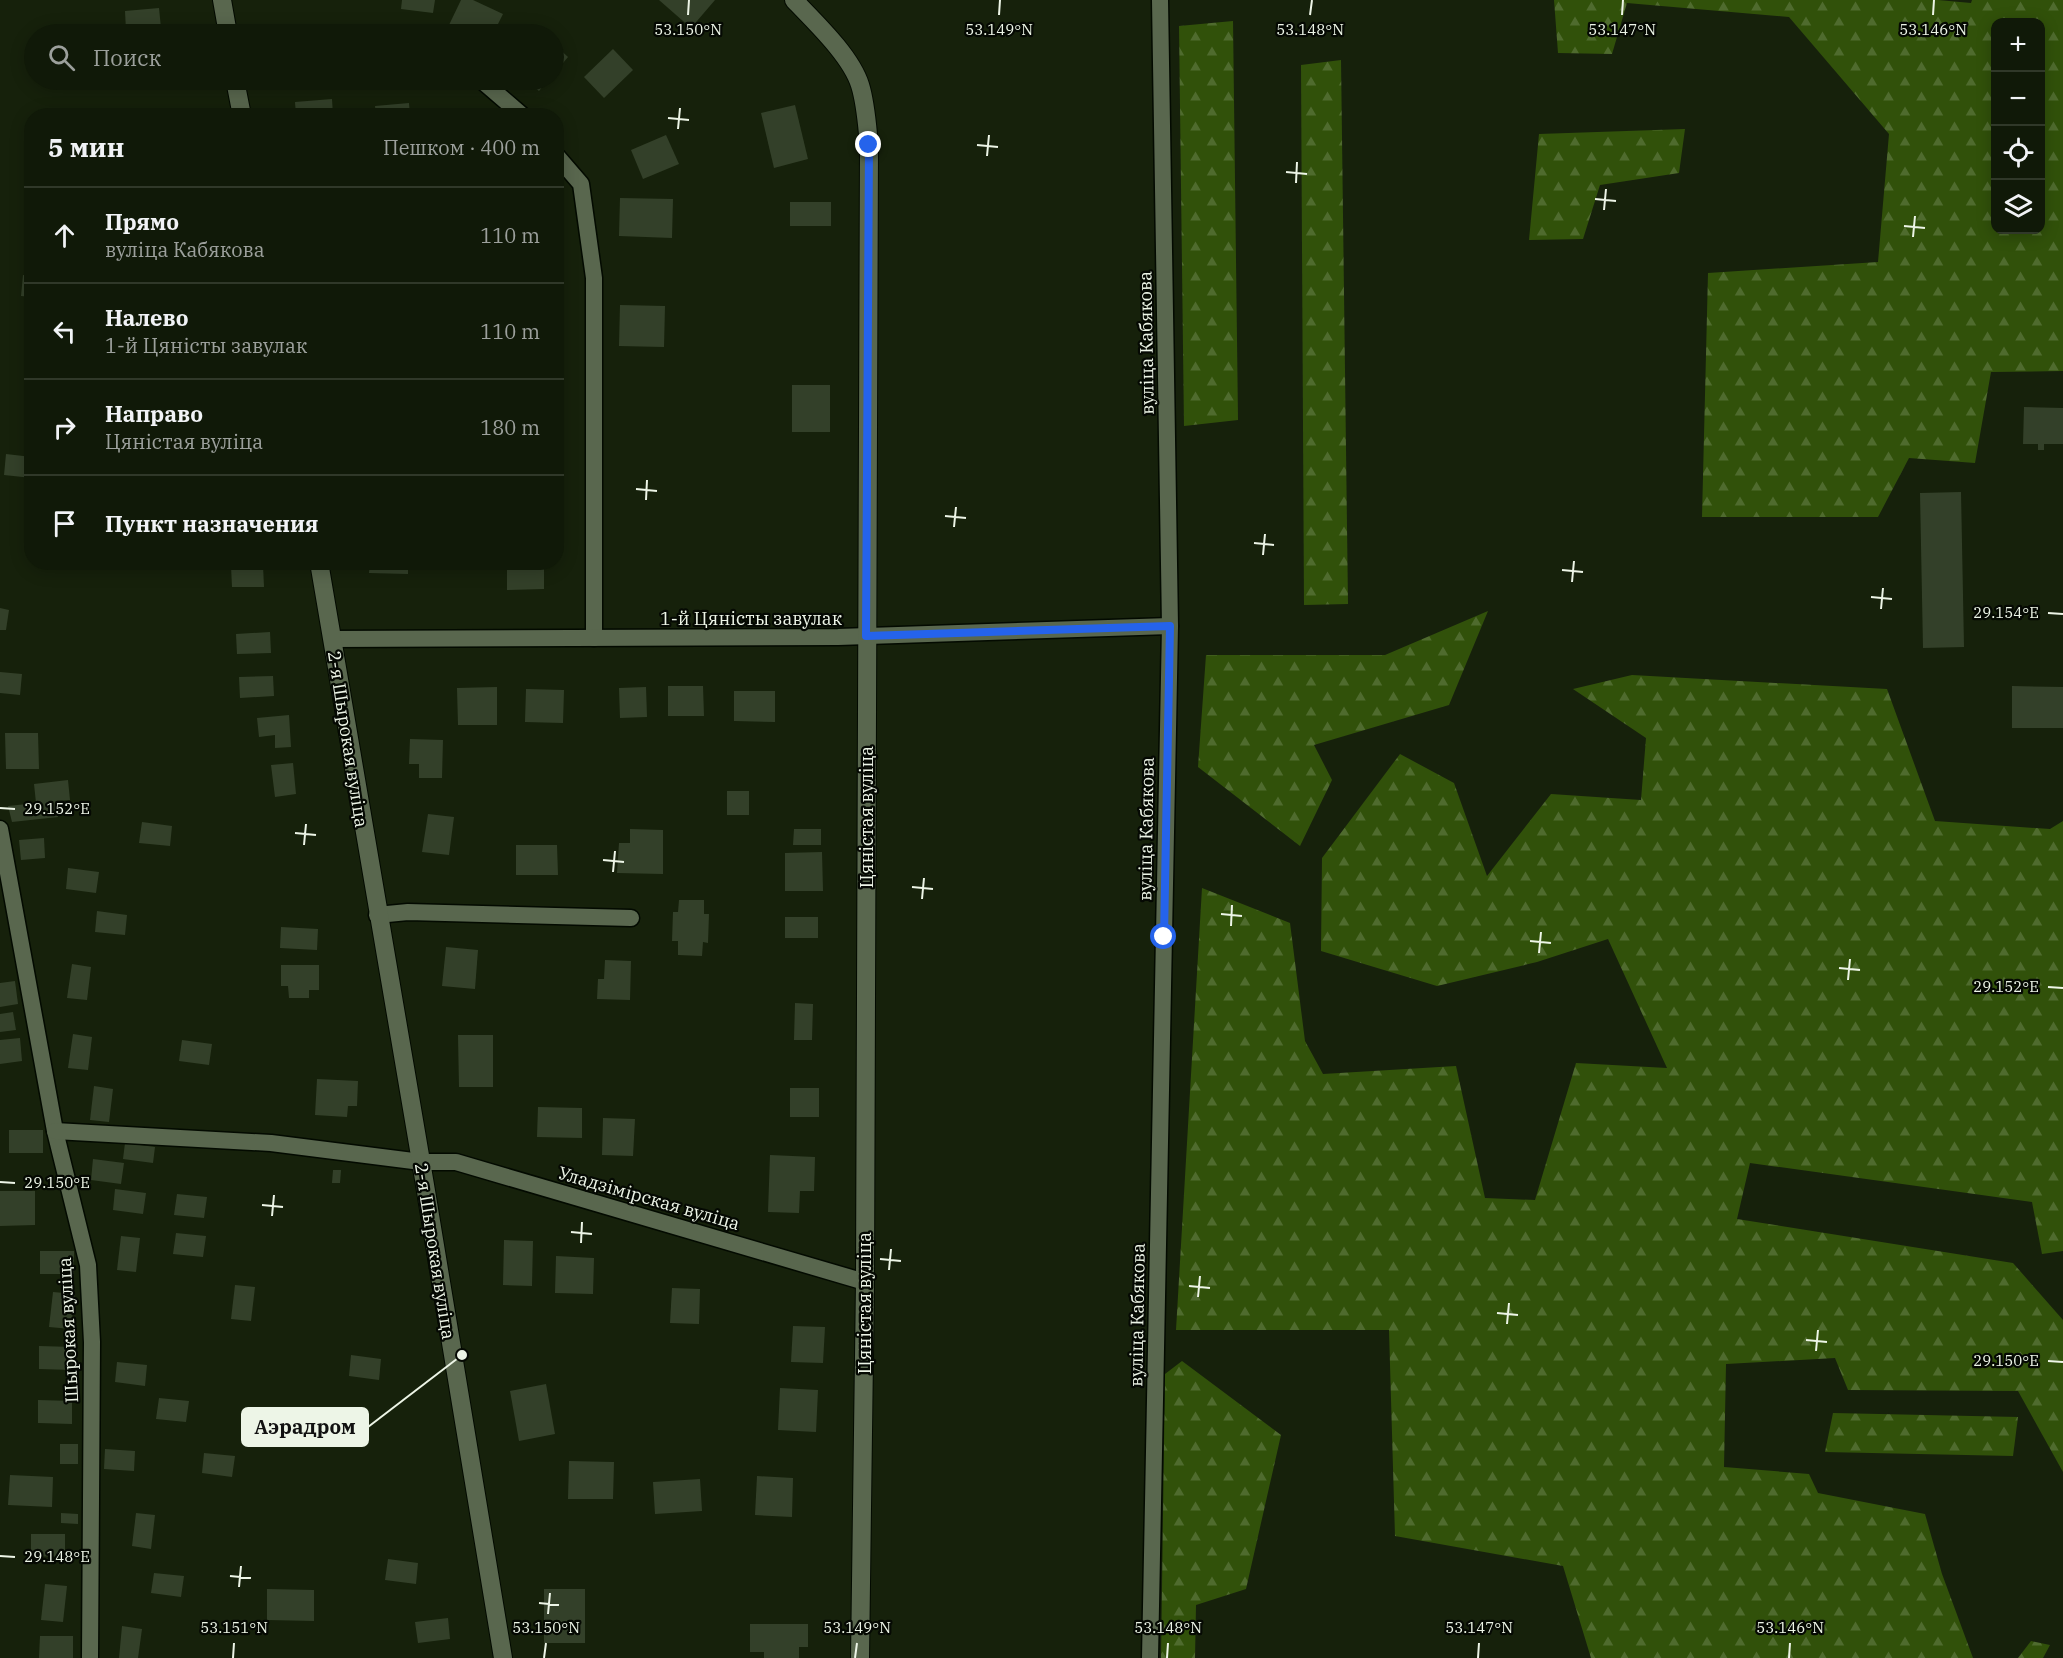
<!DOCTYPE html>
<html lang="ru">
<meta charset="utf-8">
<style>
body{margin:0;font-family:"IBM Plex Serif",serif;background:#192212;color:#f1f3f6}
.controls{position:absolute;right:18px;top:18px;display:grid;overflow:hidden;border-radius:12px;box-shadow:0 3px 15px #0003}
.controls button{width:54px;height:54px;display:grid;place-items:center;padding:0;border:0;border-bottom:2px solid #303829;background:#101908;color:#f1f3f6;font:30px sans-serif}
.stop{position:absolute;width:18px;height:18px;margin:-14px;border:4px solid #2563eb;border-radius:50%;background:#fff}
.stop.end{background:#2563eb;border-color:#fff;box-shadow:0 2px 6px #0008}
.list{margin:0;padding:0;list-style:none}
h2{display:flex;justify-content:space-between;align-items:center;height:78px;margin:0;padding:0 24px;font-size:26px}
h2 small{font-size:20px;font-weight:400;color:#9ca09c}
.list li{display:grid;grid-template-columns:39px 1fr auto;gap:18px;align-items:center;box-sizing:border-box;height:96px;padding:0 24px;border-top:2px solid #303829}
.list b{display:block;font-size:22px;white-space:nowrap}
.list p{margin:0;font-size:20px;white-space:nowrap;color:#9ca09c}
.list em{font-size:20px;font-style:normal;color:#9ca09c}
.icon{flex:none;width:33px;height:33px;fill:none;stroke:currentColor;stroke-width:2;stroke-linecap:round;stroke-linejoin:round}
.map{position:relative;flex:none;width:2063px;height:1658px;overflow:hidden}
.search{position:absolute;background:#101908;box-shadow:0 3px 15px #0003;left:24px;top:24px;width:540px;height:66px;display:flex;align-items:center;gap:15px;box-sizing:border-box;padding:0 21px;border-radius:33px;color:#9ca09c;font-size:22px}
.panel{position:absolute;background:#101908;box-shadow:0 3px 15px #0003;left:24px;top:108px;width:540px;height:462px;border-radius:24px}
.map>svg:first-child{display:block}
.forest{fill:url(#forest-firs);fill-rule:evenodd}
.building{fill:#334029}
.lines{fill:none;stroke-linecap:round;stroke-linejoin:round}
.minor-casing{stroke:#030a00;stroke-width:19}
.tertiary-casing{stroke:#030a00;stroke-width:20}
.minor{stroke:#59674e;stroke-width:16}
.tertiary{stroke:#59674e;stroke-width:18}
.route{stroke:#2563eb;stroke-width:8}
.ticks{fill:none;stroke:#edf5e7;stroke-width:2}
.labels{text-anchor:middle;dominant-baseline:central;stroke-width:4.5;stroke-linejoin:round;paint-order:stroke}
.street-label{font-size:18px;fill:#edf5e7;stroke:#050903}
.ticks-label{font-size:15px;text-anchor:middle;fill:#edf5e7;stroke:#050903;stroke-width:4.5;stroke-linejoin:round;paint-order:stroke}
.leader{fill:none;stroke:#edf5e7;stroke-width:2}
.callout-dot{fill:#edf5e7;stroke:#050903;stroke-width:2}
.callout{fill:#edf5e7;stroke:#edf5e7;stroke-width:2}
.callout-label{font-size:20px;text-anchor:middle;font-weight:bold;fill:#111}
</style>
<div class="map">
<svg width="2063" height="1658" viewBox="0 0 2063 1658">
<defs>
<pattern id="forest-firs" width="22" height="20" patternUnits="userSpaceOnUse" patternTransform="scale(1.5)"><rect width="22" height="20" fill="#31510a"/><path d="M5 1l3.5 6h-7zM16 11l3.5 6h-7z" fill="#4f6b2e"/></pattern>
</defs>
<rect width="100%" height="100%" fill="#16210b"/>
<g class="forest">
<path d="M 1554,0 L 1938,0 L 1971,3 L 1972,0 L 2063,0 L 2063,371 L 1991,372 L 1975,463 L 1909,458 L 1878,517 L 1702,517 L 1708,273 L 1878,262 L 1889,134 L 1789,17 L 1627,3 L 1612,54 L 1558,53 ZM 1996,22 L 2040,22 L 2040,230 L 1996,230 Z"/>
<polygon points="1233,21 1238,420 1184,426 1179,26"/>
<polygon points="1341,60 1348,604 1304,605 1301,65"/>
<polygon points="1685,129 1679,173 1600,185 1583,239 1529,240 1539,134"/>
<polygon points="1488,611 1449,705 1314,745 1332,780 1300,846 1198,767 1206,655 1385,655"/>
<polygon points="1632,675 1887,689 1935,821 2050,829 2063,821 2063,1251 2042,1254 2032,1202 1750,1163 1737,1219 2013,1263 2063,1320 2063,1472 2018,1391 1848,1390 1835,1358 1726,1364 1724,1467 1809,1474 1818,1493 1925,1514 1942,1574 1973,1658 1591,1658 1563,1566 1395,1536 1389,1330 1176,1330 1202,888 1290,923 1305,1041 1323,1074 1456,1066 1485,1198 1535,1200 1576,1063 1667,1068 1608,939 1537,962 1437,986 1321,951 1322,858 1400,754 1454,783 1487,876 1551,794 1641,800 1646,738 1573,689"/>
<polygon points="1182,1361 1281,1435 1246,1589 1196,1605 1195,1658 1161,1658 1165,1374"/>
<polygon points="1833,1413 2018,1417 2013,1456 1825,1452"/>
<polygon points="2031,1641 2050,1645 2043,1658 2018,1658"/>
</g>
<g class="building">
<polygon points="402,0 435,0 433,13 401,9"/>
<polygon points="461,0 473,0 503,14 493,34 469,34 449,25"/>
<polygon points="659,0 715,0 691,28"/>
<polygon points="159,8 161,28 126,31 125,11"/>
<polygon points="554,44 568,57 554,74"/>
<polygon points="613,49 633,70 604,98 584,77"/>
<polygon points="525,80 548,80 539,91"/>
<polygon points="332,99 333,116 296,116 295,102"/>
<polygon points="409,103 410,116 376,116 375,106"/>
<polygon points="795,105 808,159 774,168 761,113"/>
<polygon points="179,108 180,116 147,116 147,111"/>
<polygon points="666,135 679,164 643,179 631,150"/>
<polygon points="620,198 673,199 672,238 619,236"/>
<rect x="790" y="202" width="41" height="24"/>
<polygon points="23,275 32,276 32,297 21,296"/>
<polygon points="620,305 665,306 664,347 619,346"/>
<rect x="792" y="385" width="38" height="47"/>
<polygon points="2024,407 2063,408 2063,444 2044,444 2044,450 2038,450 2038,444 2023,444"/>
<polygon points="6,454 32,457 32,478 4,475"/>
<polygon points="1961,492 1964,647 1923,648 1920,493"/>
<polygon points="370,562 408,562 408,574 369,573"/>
<polygon points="507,562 544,562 544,589 507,590"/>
<polygon points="263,565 264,587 232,587 231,566"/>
<polygon points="0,608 9,610 6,630 0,630"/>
<polygon points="270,632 271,653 237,654 236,634"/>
<polygon points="0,672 22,674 20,695 0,693"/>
<polygon points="273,676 274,696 240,698 239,677"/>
<polygon points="668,686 703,686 704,716 668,716"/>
<polygon points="2012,686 2063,687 2063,728 2012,728"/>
<polygon points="497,687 497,725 458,725 457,688"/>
<polygon points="646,687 647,717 620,718 619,688"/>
<polygon points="526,689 564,690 563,723 525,722"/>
<polygon points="734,691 775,691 775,722 734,721"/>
<polygon points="289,715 291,747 275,748 275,735 259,737 257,718"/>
<polygon points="5,733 38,733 39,769 6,769"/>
<polygon points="410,739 443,740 442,778 419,778 419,764 409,764"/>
<polygon points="293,763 296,794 275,797 271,765"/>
<polygon points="68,780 70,800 56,801 58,817 12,822 8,806 36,803 34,784"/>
<rect x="727" y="791" width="22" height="24"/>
<polygon points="428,814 454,817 449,855 422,852"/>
<polygon points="142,822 172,826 170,846 139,843"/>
<polygon points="630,829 663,830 663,874 617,873 619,843 630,843"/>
<polygon points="794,829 821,829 821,845 793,845"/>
<polygon points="44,838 45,858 21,860 19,840"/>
<polygon points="516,845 557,845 558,875 516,875"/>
<polygon points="822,852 823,891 785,891 785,853"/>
<polygon points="68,868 99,872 96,893 66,889"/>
<polygon points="679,900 704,900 704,914 709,914 708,943 703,942 702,956 678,955 678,941 672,941 673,912 678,912"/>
<polygon points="97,911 127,915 125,935 95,932"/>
<rect x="785" y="917" width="33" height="21"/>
<polygon points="281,927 318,929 317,950 280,948"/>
<polygon points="446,947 478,950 475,989 442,986"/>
<polygon points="605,960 631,961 630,1000 597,999 598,979 604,979"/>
<polygon points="72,964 91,967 87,1000 67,998"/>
<polygon points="281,965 319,965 319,990 309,990 309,998 289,998 288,986 281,986"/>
<polygon points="15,981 18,1004 0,1007 0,983"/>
<polygon points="795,1003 813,1004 812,1040 794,1040"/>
<polygon points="13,1012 16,1030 0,1032 0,1014"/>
<polygon points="73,1034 92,1037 88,1070 68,1068"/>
<polygon points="458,1035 493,1035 493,1087 459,1087"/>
<polygon points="20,1038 22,1061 0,1064 0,1040"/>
<polygon points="182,1040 212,1044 209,1065 179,1061"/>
<polygon points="317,1079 358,1081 357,1106 348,1106 347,1117 315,1115"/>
<polygon points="94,1086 113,1089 109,1122 90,1120"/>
<rect x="790" y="1088" width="29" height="29"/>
<polygon points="538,1107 582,1108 582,1138 537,1137"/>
<polygon points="603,1118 635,1119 633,1156 602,1155"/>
<rect x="9" y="1130" width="34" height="23"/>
<polygon points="125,1143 155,1147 153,1163 123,1159"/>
<polygon points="770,1155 815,1157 814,1191 800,1191 799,1213 768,1212"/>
<polygon points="93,1159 124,1163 121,1184 91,1180"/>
<polygon points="333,1170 341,1170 340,1183 332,1183"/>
<polygon points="115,1189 146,1193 143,1214 113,1210"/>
<polygon points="0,1191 35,1191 35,1225 0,1226"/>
<polygon points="177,1194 207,1197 204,1218 174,1215"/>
<polygon points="176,1233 206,1236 203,1257 173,1254"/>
<polygon points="121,1236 140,1238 136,1272 117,1270"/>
<polygon points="504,1240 533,1241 532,1286 503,1285"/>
<rect x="40" y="1251" width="34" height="23"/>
<polygon points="556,1256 594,1258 593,1294 555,1293"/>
<polygon points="235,1285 255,1287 251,1321 231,1319"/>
<polygon points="672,1288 700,1289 699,1324 670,1323"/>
<polygon points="53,1292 75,1294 71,1329 49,1327"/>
<polygon points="793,1326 825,1327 823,1363 791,1362"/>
<polygon points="39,1346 73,1347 73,1370 39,1369"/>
<polygon points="351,1355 381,1359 379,1380 349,1376"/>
<polygon points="117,1362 147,1365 145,1386 115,1382"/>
<polygon points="546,1384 555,1434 519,1441 510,1391"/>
<polygon points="780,1388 818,1390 816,1432 778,1430"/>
<polygon points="159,1398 189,1401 186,1422 156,1419"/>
<polygon points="38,1400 72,1401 72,1424 38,1423"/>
<rect x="60" y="1444" width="18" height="20"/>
<polygon points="105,1449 135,1451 134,1471 104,1469"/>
<polygon points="204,1453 235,1456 232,1477 202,1473"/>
<polygon points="569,1461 614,1462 613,1499 568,1499"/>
<polygon points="10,1475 53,1477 52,1507 8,1505"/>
<polygon points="757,1476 793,1478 792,1517 755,1515"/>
<polygon points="700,1479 702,1511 655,1514 653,1482"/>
<polygon points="61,1513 78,1514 78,1524 61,1523"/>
<polygon points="136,1513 155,1515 151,1549 132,1546"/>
<polygon points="31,1534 65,1534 65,1557 31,1556"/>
<polygon points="388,1559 418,1563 416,1584 385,1580"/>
<polygon points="154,1573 184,1576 181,1597 151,1593"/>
<polygon points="45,1584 67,1586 63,1622 41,1620"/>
<polygon points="267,1589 314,1590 314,1621 267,1620"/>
<rect x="544" y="1589" width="41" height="54"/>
<polygon points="448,1618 450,1639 418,1643 415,1622"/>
<polygon points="750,1624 808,1624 808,1647 799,1647 799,1658 764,1658 764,1652 750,1652"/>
<polygon points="122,1626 142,1629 138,1658 119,1658"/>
<polygon points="40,1636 73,1636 73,1658 39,1658"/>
</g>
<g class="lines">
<defs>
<g id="minor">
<polyline points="481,80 523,116"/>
<polyline points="556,155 581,184 594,278 594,638"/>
<polyline points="332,639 838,637 1170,626"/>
<polyline points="0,829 55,1131 88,1265 92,1342 90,1658"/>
<polyline points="377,915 408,912 631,918"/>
<polyline points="55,1131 271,1143 421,1162 456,1162 865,1282"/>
<polyline points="1150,1658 1170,626 1160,0"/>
</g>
<g id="tertiary">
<polyline points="222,0 228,34"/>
<path d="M 794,0 C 815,22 851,56 860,85 C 866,104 867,125 869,145 L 865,1282 L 860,1658"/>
<polyline points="235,80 242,116"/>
<polyline points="319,562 425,1185 503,1658"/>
</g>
</defs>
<use href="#minor" class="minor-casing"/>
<use href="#tertiary" class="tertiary-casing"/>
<use href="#minor" class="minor"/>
<use href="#tertiary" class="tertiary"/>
</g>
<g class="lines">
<polyline class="route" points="869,145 866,636 1170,626 1164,937"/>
</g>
<path class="ticks" d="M 688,15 L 689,0M 999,15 L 1000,0M 1310,15 L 1312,0M 1622,15 L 1623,0M 1933,15 L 1934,0M 668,118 L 689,120M 678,129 L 680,108M 977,145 L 998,147M 987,156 L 989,135M 1286,172 L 1307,174M 1296,183 L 1297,162M 1595,199 L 1616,201M 1604,210 L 1606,189M 1904,226 L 1925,228M 1913,237 L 1915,216M 636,489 L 657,491M 646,500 L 647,480M 945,516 L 966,518M 954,527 L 956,507M 1254,543 L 1274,545M 1263,555 L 1265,534M 1562,570 L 1583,572M 1572,582 L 1574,561M 1871,597 L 1892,599M 1881,609 L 1883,588M 2048,613 L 2063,614M 0,808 L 15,809M 295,833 L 316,835M 304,845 L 306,824M 603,860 L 624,862M 613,872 L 615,851M 912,887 L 933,889M 922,899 L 924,878M 1221,914 L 1242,916M 1231,926 L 1232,905M 1530,941 L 1551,943M 1539,953 L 1541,932M 1839,968 L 1860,970M 1848,980 L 1850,959M 2048,987 L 2063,988M 0,1182 L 15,1183M 262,1205 L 283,1207M 272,1216 L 274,1195M 571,1232 L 592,1234M 581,1243 L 582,1222M 880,1259 L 901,1261M 889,1270 L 891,1249M 1189,1286 L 1210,1288M 1198,1297 L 1200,1276M 1497,1313 L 1518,1315M 1507,1324 L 1509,1303M 1806,1340 L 1827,1342M 1816,1351 L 1818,1330M 2048,1361 L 2063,1362M 0,1556 L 15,1557M 230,1576 L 251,1578M 239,1587 L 241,1566M 539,1603 L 559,1605M 548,1614 L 550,1593M 233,1658 L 234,1643M 544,1658 L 546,1643M 855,1658 L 857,1643M 1167,1658 L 1168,1643M 1478,1658 L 1479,1643M 1789,1658 L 1790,1643"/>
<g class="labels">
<g class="street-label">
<text transform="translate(1146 343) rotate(-91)">вуліца Кабякова</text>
<text x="751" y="618">1-й Цяністы завулак</text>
<text transform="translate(348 739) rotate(81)">2-я Шырокая вуліца</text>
<text transform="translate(866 817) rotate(-90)">Цяністая вуліца</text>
<text transform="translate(1146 829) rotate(-89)">вуліца Кабякова</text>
<text transform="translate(649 1198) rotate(16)">Уладзімірская вуліца</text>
<text transform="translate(435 1251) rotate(81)">2-я Шырокая вуліца</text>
<text transform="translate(864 1303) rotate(-90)">Цяністая вуліца</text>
<text transform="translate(1137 1315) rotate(-89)">вуліца Кабякова</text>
<text transform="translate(68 1330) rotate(-93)">Шырокая вуліца</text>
</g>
</g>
<g class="ticks-label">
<text x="688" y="35">53.150°N</text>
<text x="999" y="35">53.149°N</text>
<text x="1310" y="35">53.148°N</text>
<text x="1622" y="35">53.147°N</text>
<text x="1933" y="35">53.146°N</text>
<text x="2006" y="618">29.154°E</text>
<text x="57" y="814">29.152°E</text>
<text x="2006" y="992">29.152°E</text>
<text x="57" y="1188">29.150°E</text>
<text x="2006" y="1366">29.150°E</text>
<text x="57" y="1562">29.148°E</text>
<text x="234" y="1633">53.151°N</text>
<text x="546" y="1633">53.150°N</text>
<text x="857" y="1633">53.149°N</text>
<text x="1168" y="1633">53.148°N</text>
<text x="1479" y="1633">53.147°N</text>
<text x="1790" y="1633">53.146°N</text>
</g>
<path class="leader" d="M462 1355L368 1427"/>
<circle class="callout-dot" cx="462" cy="1355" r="6"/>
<rect class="callout" x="242" y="1408" width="126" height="38" rx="6"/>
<g class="callout-label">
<text x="305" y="1434">Аэрадром</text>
</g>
</svg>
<div class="controls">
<button>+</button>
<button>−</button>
<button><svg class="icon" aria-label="locate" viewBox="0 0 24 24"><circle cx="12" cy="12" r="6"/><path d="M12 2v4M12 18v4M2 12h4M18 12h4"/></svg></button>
<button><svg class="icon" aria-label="layers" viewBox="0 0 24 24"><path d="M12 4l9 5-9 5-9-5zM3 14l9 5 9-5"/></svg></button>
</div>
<div class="stop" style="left:1164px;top:937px"></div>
<div class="stop end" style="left:869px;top:145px"></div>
<div class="search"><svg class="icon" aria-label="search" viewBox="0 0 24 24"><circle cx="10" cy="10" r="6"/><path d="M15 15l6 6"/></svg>Поиск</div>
<section class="panel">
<h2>5 мин<small>Пешком · 400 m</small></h2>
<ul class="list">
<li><svg class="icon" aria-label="ahead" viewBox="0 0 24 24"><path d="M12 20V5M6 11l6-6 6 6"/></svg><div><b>Прямо</b><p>вуліца Кабякова</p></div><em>110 m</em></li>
<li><svg class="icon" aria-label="left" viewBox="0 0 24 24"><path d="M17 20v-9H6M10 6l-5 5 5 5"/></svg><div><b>Налево</b><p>1-й Цяністы завулак</p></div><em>110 m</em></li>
<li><svg class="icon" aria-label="right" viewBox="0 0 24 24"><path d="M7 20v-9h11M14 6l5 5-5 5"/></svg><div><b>Направо</b><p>Цяністая вуліца</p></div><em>180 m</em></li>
<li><svg class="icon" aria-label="arrive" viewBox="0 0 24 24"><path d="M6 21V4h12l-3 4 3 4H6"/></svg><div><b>Пункт назначения</b></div></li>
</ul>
</section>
</div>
